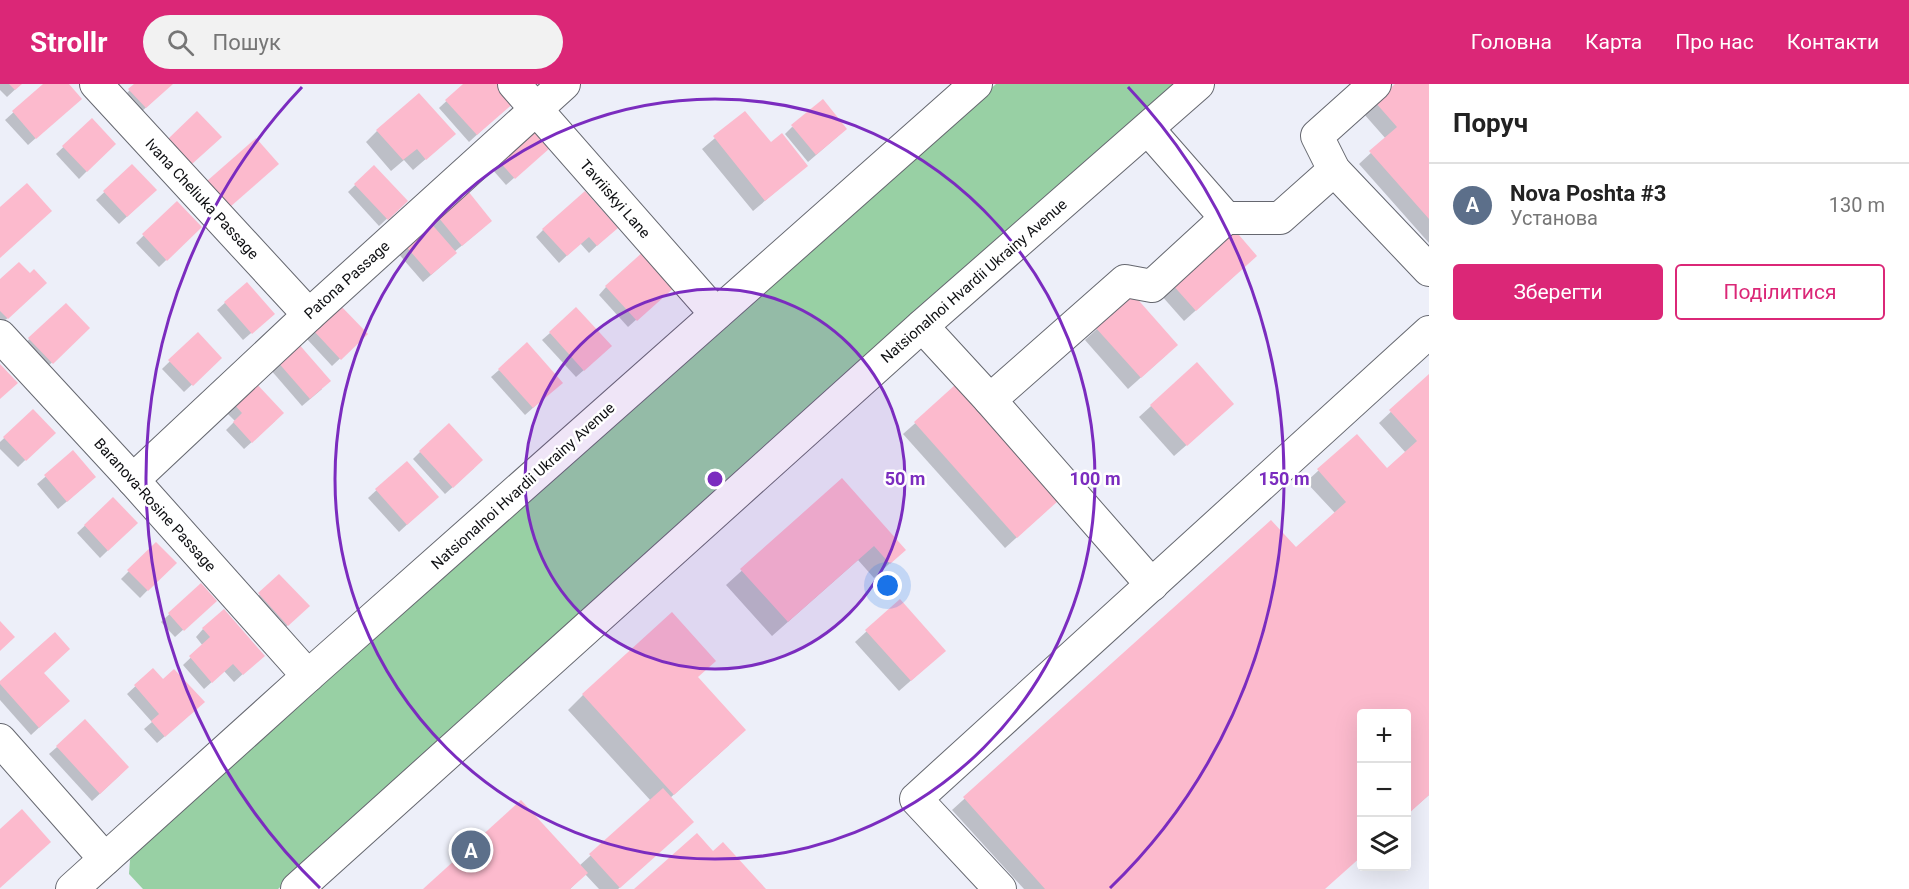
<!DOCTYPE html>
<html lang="uk">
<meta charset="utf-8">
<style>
body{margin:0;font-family:Roboto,sans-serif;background:#f2f2f2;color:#222}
.controls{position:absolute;right:18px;bottom:18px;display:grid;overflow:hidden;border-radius:6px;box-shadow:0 6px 24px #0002}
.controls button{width:54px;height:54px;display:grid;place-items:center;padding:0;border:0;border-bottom:2px solid #e0e0e0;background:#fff;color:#222;font:30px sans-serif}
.you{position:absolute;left:888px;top:502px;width:21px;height:21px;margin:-15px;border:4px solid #fff;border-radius:50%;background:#1a73e8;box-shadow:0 0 0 9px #1a73e833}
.badge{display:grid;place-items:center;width:39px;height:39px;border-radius:50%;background:#db2777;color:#fff;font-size:20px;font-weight:700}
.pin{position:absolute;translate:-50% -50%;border:3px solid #fff;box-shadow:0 2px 6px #0006}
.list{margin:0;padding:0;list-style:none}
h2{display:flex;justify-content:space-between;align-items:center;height:78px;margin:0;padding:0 24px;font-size:26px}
h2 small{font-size:20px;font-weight:400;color:#767676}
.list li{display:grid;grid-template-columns:39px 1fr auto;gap:18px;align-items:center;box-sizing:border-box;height:84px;padding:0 24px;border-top:2px solid #e0e0e0}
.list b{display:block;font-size:22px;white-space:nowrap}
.list p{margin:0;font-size:20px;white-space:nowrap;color:#767676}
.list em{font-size:20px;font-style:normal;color:#767676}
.actions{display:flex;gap:12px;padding:18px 24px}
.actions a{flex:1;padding:14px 0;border:2px solid #db2777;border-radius:6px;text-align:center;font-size:21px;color:#db2777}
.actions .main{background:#db2777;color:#fff}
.icon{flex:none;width:33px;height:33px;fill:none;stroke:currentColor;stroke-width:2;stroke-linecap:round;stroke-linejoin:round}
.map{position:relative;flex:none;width:1429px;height:805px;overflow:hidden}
header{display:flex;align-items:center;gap:36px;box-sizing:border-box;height:84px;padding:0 30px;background:#db2777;color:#fff}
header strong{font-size:28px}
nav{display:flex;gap:33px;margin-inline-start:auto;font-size:21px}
.search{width:420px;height:54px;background:#f2f2f2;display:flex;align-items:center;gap:15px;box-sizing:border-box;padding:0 21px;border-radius:33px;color:#767676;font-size:22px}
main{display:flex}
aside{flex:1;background:#fff}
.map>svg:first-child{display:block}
.green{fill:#98d0a4}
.shadow{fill:#0003}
.building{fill:#fcbacd}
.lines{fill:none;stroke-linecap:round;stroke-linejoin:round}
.minor-casing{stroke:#65676f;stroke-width:34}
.minor{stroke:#fff;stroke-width:32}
.ring{fill:none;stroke:#7b2cbf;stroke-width:3}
.labels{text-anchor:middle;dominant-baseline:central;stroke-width:5;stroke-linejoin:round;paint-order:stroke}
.street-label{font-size:15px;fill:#0f1013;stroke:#fff}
.centre{fill:#7b2cbf;stroke:#fff;stroke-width:3}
.ring-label{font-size:18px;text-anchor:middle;font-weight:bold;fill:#7b2cbf;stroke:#fff;stroke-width:5;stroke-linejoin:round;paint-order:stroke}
</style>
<header>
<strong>Strollr</strong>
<div class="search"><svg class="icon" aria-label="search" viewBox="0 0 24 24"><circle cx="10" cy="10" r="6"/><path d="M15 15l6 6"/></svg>Пошук</div>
<nav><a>Головна</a><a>Карта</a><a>Про нас</a><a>Контакти</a></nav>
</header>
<main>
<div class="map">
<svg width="1429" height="805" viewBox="0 0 1429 805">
<rect width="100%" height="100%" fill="#edeff9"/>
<polygon class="green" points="996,0 1173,0 278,805 143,805 129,790 130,776 136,765"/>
<g class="shadow">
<polygon points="0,0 21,0 7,13 0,6"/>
<polygon points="45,0 67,0 72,22 28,61 5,36"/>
<polygon points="136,0 171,0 138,31 122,14"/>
<polygon points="465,0 506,24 469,58 439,24"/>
<polygon points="1397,0 1429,0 1429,159 1359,80 1386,55 1364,30"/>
<polygon points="745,29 770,60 806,82 753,127 702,65"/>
<polygon points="92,36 114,60 79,95 56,70"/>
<polygon points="792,43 838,52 808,78 785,50"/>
<polygon points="377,47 442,61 413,86 404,76 391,87 366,58"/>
<polygon points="534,48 540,71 506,101 492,85"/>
<polygon points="132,82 155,106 119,140 96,116"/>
<polygon points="374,83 406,117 379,142 348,108"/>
<polygon points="177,119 200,143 159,183 136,159"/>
<polygon points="439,134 483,144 454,168 447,177 423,198 397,168"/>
<polygon points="543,146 608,151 589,169 580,159 559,179 536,153"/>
<polygon points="1244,183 1184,237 1161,211 1172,200"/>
<polygon points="0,197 37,207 0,241"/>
<polygon points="246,200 265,237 243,256 217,226"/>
<polygon points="606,203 666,209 628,243 599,211"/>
<polygon points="1133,212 1165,272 1128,305 1085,256"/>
<polygon points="66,221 88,244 44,286 21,263"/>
<polygon points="313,246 366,250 332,282 306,254"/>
<polygon points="550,249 602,270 576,293 542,256"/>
<polygon points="198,250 220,274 184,308 162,285"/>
<polygon points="277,278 322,305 302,322 270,285"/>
<polygon points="1197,280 1221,331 1174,372 1139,333"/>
<polygon points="499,286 553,306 525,331 491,293"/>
<polygon points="1429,292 1429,711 1406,731 1406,630 1362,630 1324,805 1024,805 952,726 1271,438 1295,465 1335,429 1306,398 1356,352 1387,386 1406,369 1379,339"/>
<polygon points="955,304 1045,428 1005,464 903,350"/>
<polygon points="233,319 275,337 244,365 226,346 235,337 225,327"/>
<polygon points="33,327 53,349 18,383 0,365 0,358"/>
<polygon points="420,368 474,384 445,410 413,375"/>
<polygon points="73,369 86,401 58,425 37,400"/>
<polygon points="406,379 429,420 399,448 368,414"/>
<polygon points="842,396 904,466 874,494 858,476 772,552 726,501"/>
<polygon points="113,415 136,439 100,474 77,449"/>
<polygon points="156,460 174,479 140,514 121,495"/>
<polygon points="279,492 300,530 280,548 252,518"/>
<polygon points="201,501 207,524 175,553 161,538"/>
<polygon points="203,545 255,579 234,598 224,587 204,605 183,581 203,562 196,553"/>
<polygon points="867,547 932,578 899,607 855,558"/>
<polygon points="153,586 195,626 157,659 144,645 152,638 127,610"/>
<polygon points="697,594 729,661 670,714 680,749 618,805 599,805 585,790 570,805 425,805 579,782 651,717 568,626 583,611"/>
<polygon points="0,599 60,624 31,651 0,616"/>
<polygon points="57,663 120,691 92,717 49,670"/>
</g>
<g class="building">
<polygon points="9,0 22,0 15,6"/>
<polygon points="43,0 69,0 82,15 36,55 12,27"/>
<polygon points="134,0 173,0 146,24 128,5"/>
<polygon points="463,0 501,0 516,17 477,51 445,16"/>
<polygon points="1395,0 1429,0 1429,135 1369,67 1397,43 1375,18"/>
<polygon points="419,9 456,50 426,76 417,65 403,76 376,46"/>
<polygon points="823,15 847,45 816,71 791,41"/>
<polygon points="197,27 222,53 192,80 168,55"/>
<polygon points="745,27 771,58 782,49 808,82 765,117 713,52"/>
<polygon points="92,34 116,60 87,88 62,62"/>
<polygon points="534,46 550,64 515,95 499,77"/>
<polygon points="256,54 279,80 230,123 207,97"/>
<polygon points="132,80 157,106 127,133 103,107"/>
<polygon points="374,81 408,117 388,136 354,100"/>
<polygon points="27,99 52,127 0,174 0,123"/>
<polygon points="468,107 492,137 462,162 438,133"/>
<polygon points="585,107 618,144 597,162 589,153 567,172 542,145"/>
<polygon points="177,117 202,143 167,177 142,150"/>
<polygon points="429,137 457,169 431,191 403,159"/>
<polygon points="1233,144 1257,172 1196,227 1171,199"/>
<polygon points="644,167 676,202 637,237 605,202"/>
<polygon points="19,178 30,189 34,185 47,199 8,235 0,227 0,195"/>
<polygon points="247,198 275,230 252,250 224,218"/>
<polygon points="1133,210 1178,261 1141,294 1095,243"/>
<polygon points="66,219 90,244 53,280 28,254"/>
<polygon points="339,220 368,250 341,276 312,245"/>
<polygon points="576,223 612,262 584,287 549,248"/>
<polygon points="198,248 222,274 193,302 168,276"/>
<polygon points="297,258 331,297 310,315 276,276"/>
<polygon points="527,258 563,299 533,324 498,285"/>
<polygon points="1197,278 1234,320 1187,362 1150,321"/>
<polygon points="0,280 18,299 0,315"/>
<polygon points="1429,290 1429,711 1406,732 1406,630 1362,630 1362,772 1325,805 1045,805 963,713 1271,436 1296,463 1346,418 1317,385 1357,350 1387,384 1417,357 1389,326"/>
<polygon points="254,297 284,329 252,359 233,338 242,329 232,318"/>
<polygon points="955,301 1058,417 1017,454 914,338"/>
<polygon points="33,325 56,349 26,377 3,353"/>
<polygon points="449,339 483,376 453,404 419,367"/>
<polygon points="73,366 96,393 67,418 44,391"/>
<polygon points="407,377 439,413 407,441 375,405"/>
<polygon points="842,394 906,466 890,480 874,462 788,538 740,485"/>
<polygon points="113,413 138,439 108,467 84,441"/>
<polygon points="156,458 177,479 148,507 127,486"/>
<polygon points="279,490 310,522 288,542 258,509"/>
<polygon points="201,499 217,517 184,547 168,529"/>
<polygon points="900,515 946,567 911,597 865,546"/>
<polygon points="224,525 265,572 243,591 233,580 212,599 189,572 210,553 202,544"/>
<polygon points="672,528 716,577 698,593 746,646 674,711 582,610"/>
<polygon points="0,537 15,553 0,567"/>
<polygon points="55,548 70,565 44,589 70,617 39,644 0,600 0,597"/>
<polygon points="153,584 163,595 174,585 205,618 165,653 151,637 159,630 134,601"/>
<polygon points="85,635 129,683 100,710 56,662"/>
<polygon points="663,704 694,738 620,804 589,770"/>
<polygon points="521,716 588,789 570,805 423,805"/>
<polygon points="22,725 51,758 0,804 0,745"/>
<polygon points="697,749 713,767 723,758 766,805 634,805"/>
</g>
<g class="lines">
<defs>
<g id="minor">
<polyline points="96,0 309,231"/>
<polyline points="514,0 716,230"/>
<polyline points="1375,0 1317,52 1334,86 1429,186"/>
<polyline points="1148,45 1226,134 1280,134 1334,86"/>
<polyline points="922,242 990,316"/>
<polyline points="0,252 133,396 308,592"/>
<polyline points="133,396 309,231 564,0"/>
<polyline points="1152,501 990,316 1125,197 1152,202 1226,134"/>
<polyline points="0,656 105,775"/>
<polyline points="72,805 308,592 976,0"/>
<polyline points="297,805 922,242 1198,0"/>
<polyline points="1000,805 916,715 1429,248"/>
</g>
</defs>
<use href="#minor" class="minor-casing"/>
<use href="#minor" class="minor"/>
</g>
<circle cx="715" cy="395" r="190" fill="#7b2cbf" fill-opacity=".12"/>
<g class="ring">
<circle cx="715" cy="395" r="190"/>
<circle cx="715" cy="395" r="380"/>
<path d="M320 804A569 569 0 0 1 302 3M1128 3A569 569 0 0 1 1110 804"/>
</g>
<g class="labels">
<g class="street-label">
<text transform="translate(202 115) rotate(47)">Ivana Cheliuka Passage</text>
<text transform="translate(615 115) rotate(49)">Tavriiskyi Lane</text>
<text transform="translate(347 196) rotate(-42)">Patona Passage</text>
<text transform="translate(974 197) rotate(-41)">Natsionalnoi Hvardii Ukrainy Avenue</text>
<text transform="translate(523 402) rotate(-42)">Natsionalnoi Hvardii Ukrainy Avenue</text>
<text transform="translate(155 421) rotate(48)">Baranova-Rosine Passage</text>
</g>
</g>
<circle cx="715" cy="395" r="9" class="centre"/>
<g class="ring-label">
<text x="905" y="401">50 m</text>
<text x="1095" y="401">100 m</text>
<text x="1284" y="401">150 m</text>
</g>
</svg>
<div class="controls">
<button>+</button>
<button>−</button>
<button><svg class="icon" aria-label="layers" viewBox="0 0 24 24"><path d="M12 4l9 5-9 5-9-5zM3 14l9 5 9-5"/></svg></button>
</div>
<div class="you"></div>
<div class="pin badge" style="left:471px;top:766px;background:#5c6f8a">A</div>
</div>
<aside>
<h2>Поруч<small></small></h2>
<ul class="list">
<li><span class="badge" style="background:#5c6f8a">A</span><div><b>Nova Poshta #3</b><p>Установа</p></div><em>130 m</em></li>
</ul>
<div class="actions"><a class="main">Зберегти</a><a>Поділитися</a></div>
</aside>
</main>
